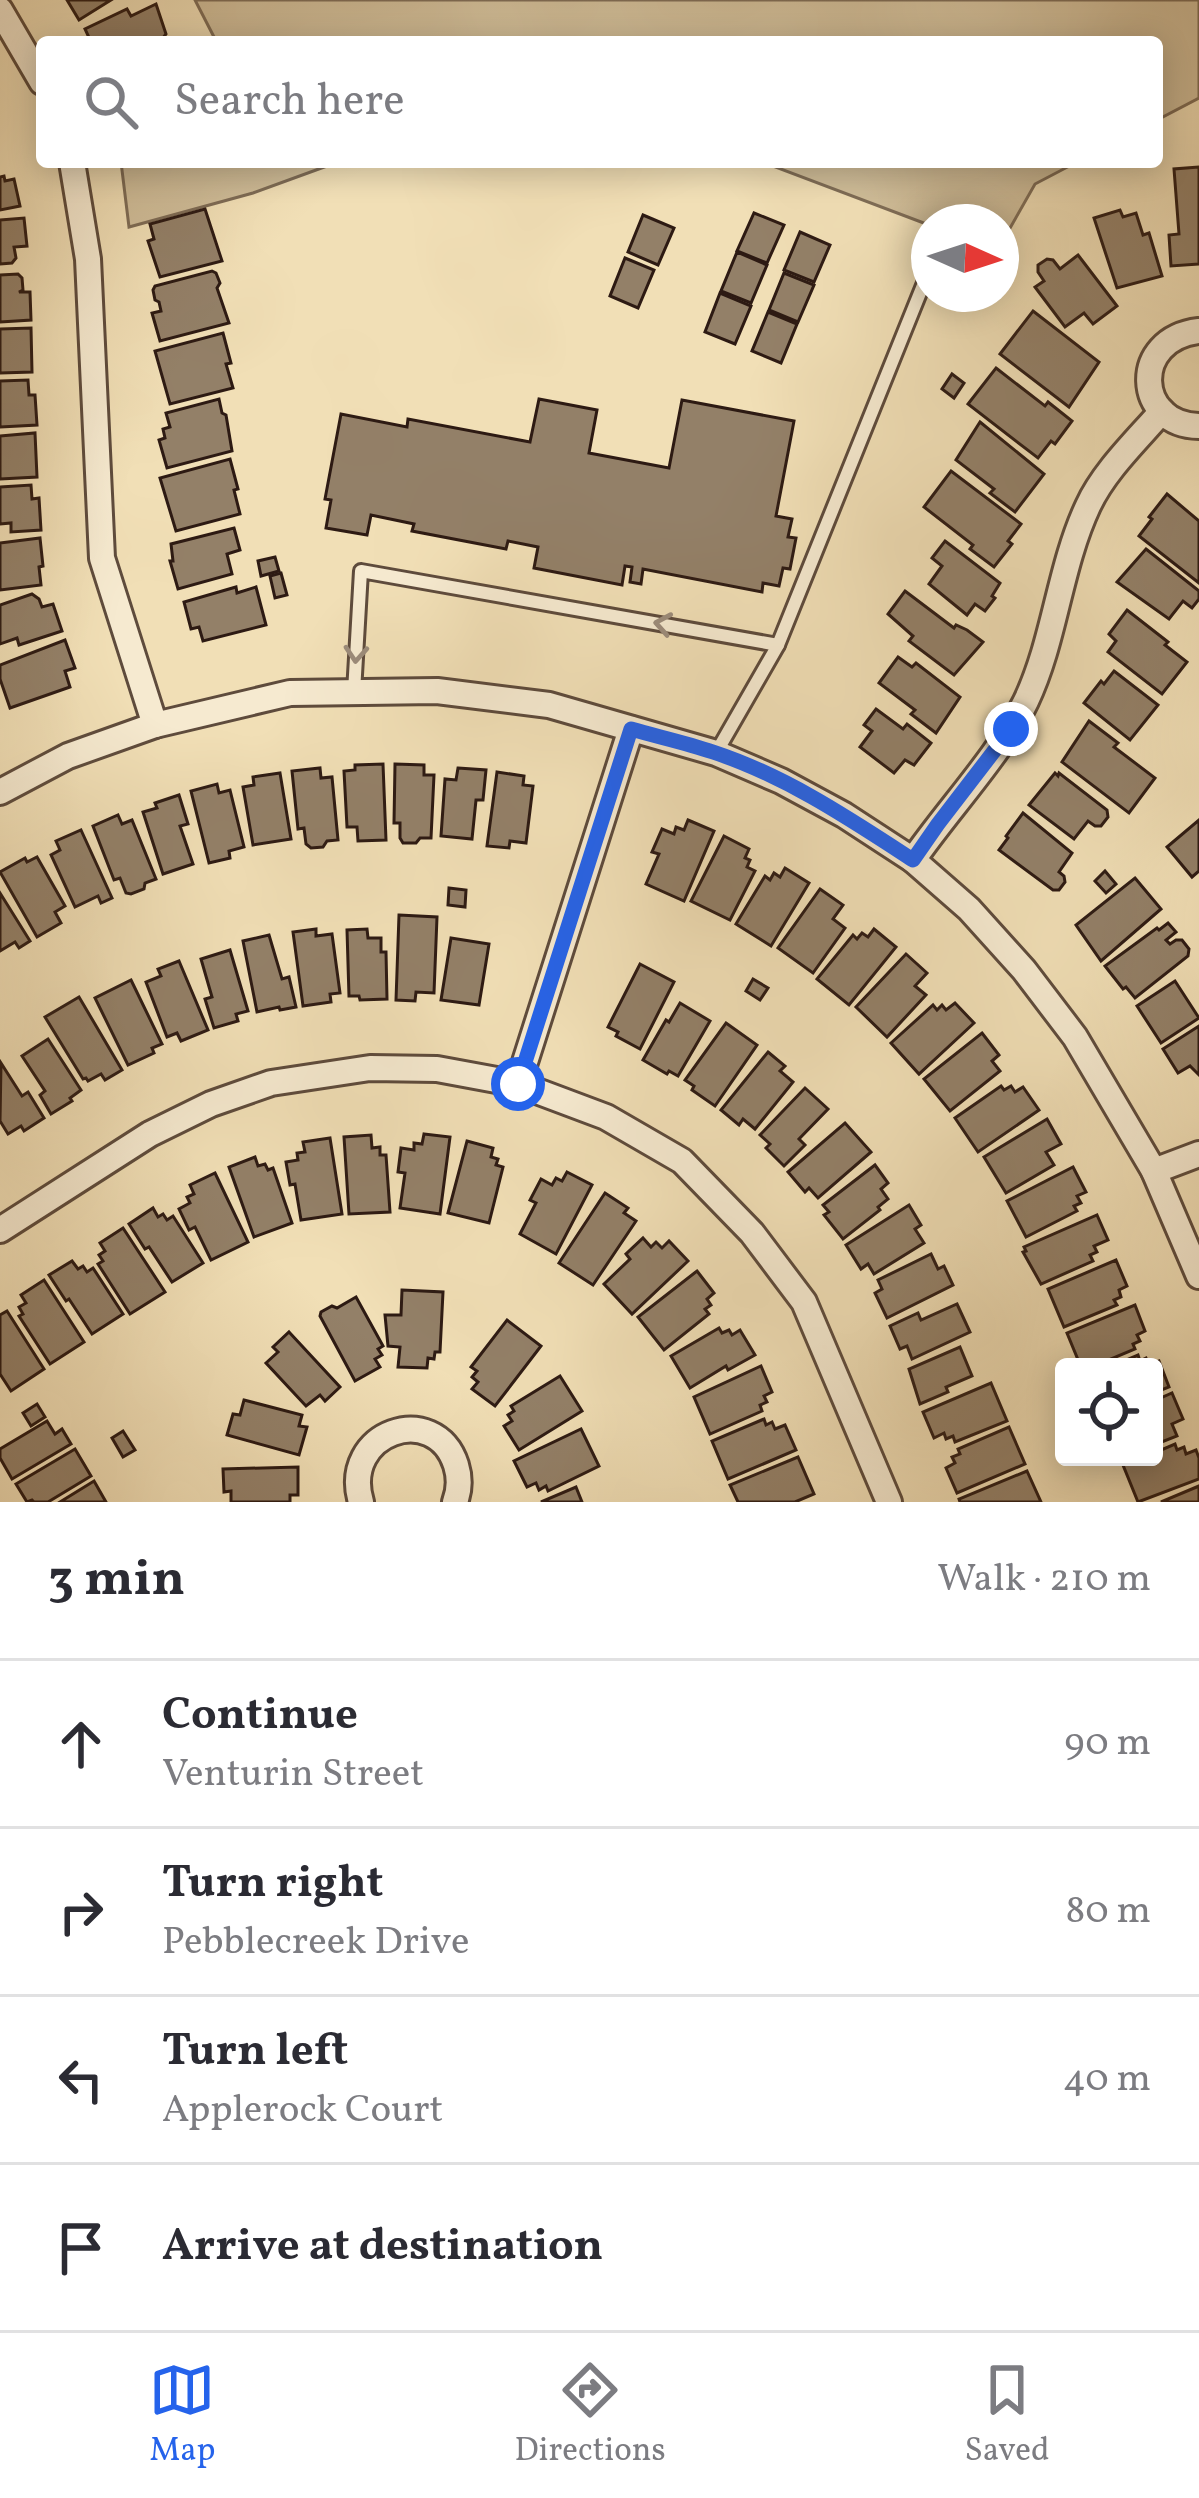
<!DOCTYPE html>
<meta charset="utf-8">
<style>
body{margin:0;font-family:Vollkorn,serif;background:#f2f2f3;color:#2b2b33}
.controls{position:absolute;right:36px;bottom:36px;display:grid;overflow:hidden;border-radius:12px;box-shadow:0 6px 30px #0003}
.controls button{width:108px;height:108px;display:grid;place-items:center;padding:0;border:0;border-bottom:3px solid #e1e1e2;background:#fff;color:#2b2b33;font:60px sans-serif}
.compass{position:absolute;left:911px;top:204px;width:108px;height:108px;border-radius:50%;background:#fff;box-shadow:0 6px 30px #0003;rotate:93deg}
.stop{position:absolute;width:36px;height:36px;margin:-27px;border:9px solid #2563eb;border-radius:50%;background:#fff}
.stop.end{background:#2563eb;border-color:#fff;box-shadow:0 3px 12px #0008}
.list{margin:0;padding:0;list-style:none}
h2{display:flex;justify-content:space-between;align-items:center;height:156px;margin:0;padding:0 48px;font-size:51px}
h2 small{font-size:39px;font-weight:400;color:#7c7c81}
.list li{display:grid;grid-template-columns:78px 1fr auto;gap:36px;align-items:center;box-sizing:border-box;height:168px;padding:0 48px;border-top:3px solid #e1e1e2}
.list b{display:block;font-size:45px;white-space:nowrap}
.list p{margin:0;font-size:39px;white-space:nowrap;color:#7c7c81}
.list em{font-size:39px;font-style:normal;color:#7c7c81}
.icon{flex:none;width:66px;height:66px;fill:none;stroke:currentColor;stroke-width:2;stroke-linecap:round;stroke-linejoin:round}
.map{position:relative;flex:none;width:1199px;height:1502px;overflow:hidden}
.search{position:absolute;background:#fff;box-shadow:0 6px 30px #0003;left:36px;right:36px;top:36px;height:132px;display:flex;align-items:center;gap:30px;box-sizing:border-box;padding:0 42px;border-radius:12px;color:#7c7c81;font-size:45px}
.sheet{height:828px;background:#fff}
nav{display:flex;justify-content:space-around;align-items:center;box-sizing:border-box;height:168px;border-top:3px solid #e1e1e2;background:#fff;font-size:33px;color:#7c7c81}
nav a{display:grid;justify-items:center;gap:6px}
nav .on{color:#2563eb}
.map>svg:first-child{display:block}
.green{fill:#d0be9a;stroke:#7e6c56;stroke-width:3}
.building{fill:#938068;stroke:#2d1a13;stroke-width:3}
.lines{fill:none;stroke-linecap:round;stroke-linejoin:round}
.lane-casing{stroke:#5e4b3c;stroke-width:18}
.street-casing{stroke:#5e4b3c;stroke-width:30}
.lane{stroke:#f6ead0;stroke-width:12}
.street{stroke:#f6ead0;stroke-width:24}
.oneway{stroke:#9c8c7b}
.route{stroke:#2563eb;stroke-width:15}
</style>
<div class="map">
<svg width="1199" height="1502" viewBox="0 0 1199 1502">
<rect width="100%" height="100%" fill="#f1dfb6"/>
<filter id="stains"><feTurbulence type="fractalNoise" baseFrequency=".00167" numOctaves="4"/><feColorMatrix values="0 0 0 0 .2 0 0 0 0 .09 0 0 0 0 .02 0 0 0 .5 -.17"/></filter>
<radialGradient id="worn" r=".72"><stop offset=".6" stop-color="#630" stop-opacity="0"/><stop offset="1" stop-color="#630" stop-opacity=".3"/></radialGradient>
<g class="green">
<polygon points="195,0 1199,0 1199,98 1157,120 1157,42 205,42 214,37"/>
<polygon points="121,162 338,162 253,193 129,227"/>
<polygon points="762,162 1077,162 1035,184 1001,244 1001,222 929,222 929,225"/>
</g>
<g class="building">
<polygon points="67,0 111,0 79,20"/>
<polygon points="156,4 166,34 160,42 91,42 85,29 127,9 131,16"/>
<polygon points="1199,167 1199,264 1171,266 1169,235 1179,234 1174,169"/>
<polygon points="4,176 5,181 14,179 20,206 0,210 0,177"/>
<polygon points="205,209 222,261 160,277 148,241 154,239 150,224"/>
<polygon points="1120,210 1123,217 1136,213 1143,235 1149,233 1162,276 1117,288 1094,218"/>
<polygon points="754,213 784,225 767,263 737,251"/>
<polygon points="643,215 674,228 658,265 628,252"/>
<polygon points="24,218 27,246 14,247 16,258 12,263 0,264 0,220"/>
<polygon points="800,232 830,245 814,282 784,270"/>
<polygon points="737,252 767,265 751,303 721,291"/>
<polygon points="1078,255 1117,306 1093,324 1084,313 1065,327 1035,287 1044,281 1038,272 1038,265 1047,259 1053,260 1060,269"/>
<polygon points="625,258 654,270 638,308 610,296"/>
<polygon points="212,271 216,273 220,283 217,288 229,323 160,341 152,313 161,311 159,302 155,300 153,290 155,286"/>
<polygon points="784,273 814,285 798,322 769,310"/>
<polygon points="18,274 22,278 23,290 19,292 30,292 31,320 0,322 0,275"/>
<polygon points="720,293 751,306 735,344 705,332"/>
<polygon points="1033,311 1099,362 1069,407 1000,354"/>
<polygon points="768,312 797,324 781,363 752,351"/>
<polygon points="31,328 32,372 0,373 0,329"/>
<polygon points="223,333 231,363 226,364 233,388 170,404 155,351"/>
<polygon points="996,368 1045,406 1048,402 1072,421 1055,444 1051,441 1038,458 968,404"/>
<polygon points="952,374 964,383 954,398 942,389"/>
<polygon points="28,380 29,395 35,395 37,425 0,427 0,381"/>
<polygon points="219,399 222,413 226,415 232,451 167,468 159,440 165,438 163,429 170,427 166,413"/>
<polygon points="539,399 597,410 589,453 669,468 682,400 794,421 776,516 792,519 788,537 796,538 790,569 783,568 779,586 763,583 762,592 643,569 641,584 630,582 632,567 625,566 622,585 534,568 538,547 508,541 506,549 412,531 414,524 371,515 367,535 326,528 331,500 325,499 341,414 407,427 408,419 530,442"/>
<polygon points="980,422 1044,474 1015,512 990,493 994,489 956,460"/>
<polygon points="35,433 37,477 0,479 0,436"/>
<polygon points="230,459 238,489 234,490 240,514 176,531 160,478"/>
<polygon points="951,471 1021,524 1008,541 1012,544 994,567 970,549 973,545 924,507"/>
<polygon points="31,485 32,499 39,498 41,530 11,532 11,523 0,524 0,487"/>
<polygon points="1167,494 1199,521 1199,583 1139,536 1152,519 1149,517"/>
<polygon points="234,528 240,550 227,554 232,574 178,589 170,561 173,561 171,544"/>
<polygon points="40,538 43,566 39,567 41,585 0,590 0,543"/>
<polygon points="945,541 1000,583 992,596 995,598 985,611 975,604 967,615 929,584 942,566 932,558"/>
<polygon points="1146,549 1199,591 1199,599 1192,608 1183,601 1169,619 1117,582"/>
<polygon points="275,557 279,571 261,576 258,561"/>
<polygon points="281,573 287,595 275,598 270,576"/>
<polygon points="236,587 237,593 256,587 266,625 203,641 199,627 191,629 184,602"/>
<polygon points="905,591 954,628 956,625 967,630 983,642 954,675 909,641 913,636 888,614"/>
<polygon points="32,594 39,599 42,607 53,604 62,631 19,645 17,638 0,644 0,605"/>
<polygon points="1127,610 1168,642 1165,645 1187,662 1162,694 1108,652 1116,641 1109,634"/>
<polygon points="65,640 75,668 65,671 70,687 10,708 0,679 0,665"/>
<polygon points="898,657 912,667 916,663 960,697 936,733 911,714 915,710 879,683"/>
<polygon points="1114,671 1158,705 1130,740 1084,703 1101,681 1104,684"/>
<polygon points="876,709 903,729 907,724 931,743 914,765 905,760 894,773 860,747 872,731 864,725"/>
<polygon points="1089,721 1118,743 1114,747 1155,778 1129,813 1062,762"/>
<polygon points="383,764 386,840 358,841 357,827 347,827 344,771 355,770 355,765"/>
<polygon points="395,764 424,765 424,775 434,775 431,838 420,838 416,843 403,843 400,838 400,823 394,823"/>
<polygon points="320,768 321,778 332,777 338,840 327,841 323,847 311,848 306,844 304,828 298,829 292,771"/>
<polygon points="458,768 486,770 483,800 476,800 472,839 441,836 445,779 456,780"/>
<polygon points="497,772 524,776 523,785 533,786 526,843 510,841 509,848 487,846"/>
<polygon points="280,773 291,839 253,845 243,787 254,785 253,777"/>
<polygon points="1055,773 1058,776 1059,773 1107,810 1108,817 1101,826 1095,826 1088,821 1074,839 1029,805"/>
<polygon points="217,784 219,793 230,790 244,847 229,851 230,858 209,863 191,791"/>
<polygon points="179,795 188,824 180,826 193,864 163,874 143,812 157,808 155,803"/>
<polygon points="1023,813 1072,853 1059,872 1064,876 1065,882 1059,890 1053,890 999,850 1008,838 1006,836"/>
<polygon points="118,815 122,824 132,820 156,879 145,883 144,889 131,894 126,893 120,878 114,880 93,826"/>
<polygon points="688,820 714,831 684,901 646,884 659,854 652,852 662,829 674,834 676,827 684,830"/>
<polygon points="1199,820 1199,871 1192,877 1167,847"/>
<polygon points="81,830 112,898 101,903 98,896 75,907 51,855 60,850 56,841"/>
<polygon points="724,836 749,849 745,858 750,860 747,867 755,871 730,920 691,901"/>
<polygon points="37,857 65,906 55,912 61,923 37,937 0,872 25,858 27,862"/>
<polygon points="785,868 809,883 771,946 736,924 765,876 770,880 774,873 780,877"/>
<polygon points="1105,871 1116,884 1106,893 1095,881"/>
<polygon points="1135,878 1161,909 1101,961 1076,925"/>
<polygon points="449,888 466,890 465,907 448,905"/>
<polygon points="820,889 843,905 833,919 845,928 813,973 778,948"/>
<polygon points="0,893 30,941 19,948 15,942 0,951"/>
<polygon points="399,915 437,917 434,993 416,992 415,1001 396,1000"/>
<polygon points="1168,923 1176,932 1166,940 1170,944 1176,940 1182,940 1189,949 1188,956 1135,998 1126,987 1123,989 1105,966 1157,928 1159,930"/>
<polygon points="316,929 316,936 332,934 340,993 330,994 331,1002 303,1006 293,932"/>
<polygon points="367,929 368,938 381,938 381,952 386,952 387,999 360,1000 359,996 349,996 347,930"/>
<polygon points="874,929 896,947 849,1005 817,979 853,935 857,939 862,933 868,937"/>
<polygon points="269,935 282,979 289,977 296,1007 280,1010 279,1007 257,1012 243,941"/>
<polygon points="451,938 489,944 479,1005 441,1000"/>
<polygon points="230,950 248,1011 236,1014 238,1021 214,1028 205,999 212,997 201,959"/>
<polygon points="906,954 927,973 915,986 926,995 887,1037 856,1007"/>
<polygon points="179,961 208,1030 181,1041 177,1033 167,1037 146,982 161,976 158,969"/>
<polygon points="640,964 674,982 640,1049 616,1036 618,1032 608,1027"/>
<polygon points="753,979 768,988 760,1000 746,991"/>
<polygon points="131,980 162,1044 152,1048 154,1053 128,1065 95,998"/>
<polygon points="1175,981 1199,1018 1161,1043 1137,1006"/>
<polygon points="79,997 122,1070 105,1080 101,1074 88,1081 86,1078 83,1079 45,1017"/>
<polygon points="680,1003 710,1021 678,1076 669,1071 667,1074 643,1060 666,1020 669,1022"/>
<polygon points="955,1003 974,1023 919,1074 891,1043 933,1005 937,1010 942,1005 946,1010"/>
<polygon points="726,1023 757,1045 715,1106 692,1090 694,1086 685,1080"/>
<polygon points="1199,1026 1199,1075 1190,1066 1178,1073 1163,1049"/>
<polygon points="982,1033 999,1055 992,1061 1000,1071 950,1111 924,1079"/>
<polygon points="48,1039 81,1090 70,1098 72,1101 51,1114 40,1095 45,1091 22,1056"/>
<polygon points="768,1052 785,1066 780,1071 793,1082 755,1129 743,1119 739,1125 721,1110"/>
<polygon points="1,1063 22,1096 28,1092 44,1118 24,1131 21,1126 8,1134 0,1121"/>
<polygon points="1001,1086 1004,1090 1011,1086 1015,1092 1023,1087 1039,1110 978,1152 955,1118"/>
<polygon points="805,1088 828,1109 799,1139 805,1145 784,1166 766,1148 770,1144 760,1135"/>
<polygon points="1047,1119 1061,1144 1046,1152 1054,1165 1006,1193 984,1157"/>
<polygon points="845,1123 871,1152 818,1198 809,1188 805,1192 788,1172"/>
<polygon points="424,1134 450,1137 440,1214 400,1208 405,1173 398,1172 401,1148 414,1150 414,1143 422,1144"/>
<polygon points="371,1135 372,1148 380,1147 380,1155 386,1155 390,1212 349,1214 344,1137"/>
<polygon points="330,1138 342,1214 301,1220 295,1184 290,1185 286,1162 298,1160 297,1153 305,1152 303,1142"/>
<polygon points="467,1141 493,1148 491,1157 498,1159 496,1165 503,1167 489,1223 448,1213"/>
<polygon points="255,1157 258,1166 265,1164 268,1170 273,1168 292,1223 254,1237 229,1167"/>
<polygon points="875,1165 888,1183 881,1189 888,1199 878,1207 880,1210 843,1239 824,1215 829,1212 823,1205"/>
<polygon points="1073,1167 1086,1192 1077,1196 1081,1203 1074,1206 1077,1211 1026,1237 1007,1201"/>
<polygon points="567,1172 592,1185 556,1254 520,1234 536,1203 530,1200 541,1179 552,1185 556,1178 562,1181"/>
<polygon points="215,1173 248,1242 211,1260 195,1227 189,1230 179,1209 190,1203 187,1197 194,1194 190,1185"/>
<polygon points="605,1193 628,1208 624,1213 636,1221 593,1285 559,1263"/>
<polygon points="909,1205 921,1225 915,1229 924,1243 874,1274 868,1264 861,1269 846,1245"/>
<polygon points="153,1208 158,1217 163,1214 167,1220 173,1216 203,1263 172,1282 149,1247 145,1249 129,1224"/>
<polygon points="1097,1215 1108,1240 1094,1246 1097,1252 1090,1255 1093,1261 1041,1284 1023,1252 1026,1251 1024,1247"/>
<polygon points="123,1228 165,1292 130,1314 98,1264 103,1261 99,1255 105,1251 100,1243"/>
<polygon points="643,1238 651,1247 656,1242 662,1248 669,1241 688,1261 632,1314 604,1284 630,1259 626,1254"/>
<polygon points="931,1254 938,1269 944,1266 953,1285 887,1318 875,1293 882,1289 878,1280"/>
<polygon points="1116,1260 1127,1286 1119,1290 1121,1297 1114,1300 1117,1305 1064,1327 1048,1289"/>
<polygon points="72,1261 78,1269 83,1266 87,1272 93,1268 123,1314 92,1334 69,1299 66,1301 49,1275"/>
<polygon points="697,1271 714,1293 707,1299 711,1305 705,1309 709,1314 664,1350 638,1317"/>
<polygon points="44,1280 84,1342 50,1364 19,1316 23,1314 19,1307 26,1303 21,1295"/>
<polygon points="402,1290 443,1292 440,1352 435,1352 434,1359 428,1358 427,1368 398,1367 400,1347 388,1346 385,1315 401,1315"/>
<polygon points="356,1297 383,1346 378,1349 382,1355 375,1359 380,1367 355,1381 320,1316 321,1312 332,1306 337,1308"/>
<polygon points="957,1304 970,1332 912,1359 907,1346 900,1349 890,1326 918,1313 921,1320"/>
<polygon points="1135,1305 1145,1331 1137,1335 1140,1341 1133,1344 1135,1349 1092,1367 1081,1367 1067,1333"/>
<polygon points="7,1311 44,1369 11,1391 0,1374 0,1315"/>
<polygon points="507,1320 541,1346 495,1406 472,1389 478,1382 472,1377 477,1371 471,1367"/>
<polygon points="719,1328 722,1333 729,1330 732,1335 740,1330 755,1355 728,1370 726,1366 690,1388 671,1356"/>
<polygon points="289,1332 340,1387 325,1401 320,1395 306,1406 266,1363 278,1352 273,1347"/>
<polygon points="960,1347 972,1376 946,1387 948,1392 920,1404 909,1369"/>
<polygon points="1138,1355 1140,1361 1146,1358 1149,1365 1159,1361 1169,1387 1154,1393 1154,1367 1110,1367"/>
<polygon points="761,1366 772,1392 764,1396 767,1402 760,1405 762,1411 710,1434 694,1397"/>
<polygon points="560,1376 582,1411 519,1450 504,1426 512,1421 508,1415 514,1411 511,1406"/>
<polygon points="991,1383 1007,1421 955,1442 953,1436 946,1439 944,1433 934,1438 923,1412"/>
<polygon points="1172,1393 1183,1419 1172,1424 1177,1436 1154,1445 1154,1401"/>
<polygon points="244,1400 302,1415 299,1426 307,1427 299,1455 227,1435 233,1414 240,1415"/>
<polygon points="37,1404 45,1417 31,1426 23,1413"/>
<polygon points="764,1419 766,1425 772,1422 775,1429 785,1425 796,1450 728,1479 712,1441"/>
<polygon points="47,1421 55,1434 62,1429 71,1444 12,1479 0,1458 0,1449"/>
<polygon points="1009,1427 1025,1464 957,1493 946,1468 955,1463 952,1457 960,1454 958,1449"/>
<polygon points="581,1429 599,1466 548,1491 546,1486 539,1490 536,1483 527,1487 514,1461"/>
<polygon points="123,1431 135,1450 123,1457 112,1438"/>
<polygon points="1175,1444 1177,1450 1184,1447 1186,1454 1196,1450 1199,1458 1199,1479 1138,1502 1123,1465 1143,1457 1154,1457 1154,1453"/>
<polygon points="75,1449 91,1476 48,1502 34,1502 32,1500 27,1502 16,1484"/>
<polygon points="798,1457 814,1494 795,1502 738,1502 730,1485"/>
<polygon points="298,1467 298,1495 290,1495 290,1502 231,1502 231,1491 224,1492 223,1469"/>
<polygon points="1027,1471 1041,1502 960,1502 959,1499"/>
<polygon points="94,1481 106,1502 60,1502"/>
<polygon points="1199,1486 1199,1502 1161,1502"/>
<polygon points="576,1487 582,1502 541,1502"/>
</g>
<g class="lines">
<defs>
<g id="lane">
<polyline points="354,692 361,571 778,645"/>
<polyline points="716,753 778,645 928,273"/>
</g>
<g id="street">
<polyline points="0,10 42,82"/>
<polyline points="72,162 88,259 102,558 155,725"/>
<path d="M 1199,331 C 1130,339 1135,425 1199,426"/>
<polyline points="0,792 68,756 155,725 290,693 437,691 549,705 716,753 781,781 844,815 913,860 969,909 1024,970 1075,1037 1154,1171 1199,1276"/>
<path d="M 913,860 C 948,809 1000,755 1026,701 C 1055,640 1059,568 1088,506 C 1104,471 1137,440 1162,411"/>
<polyline points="518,1084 631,729"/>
<polyline points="1154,1171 1199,1154"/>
<polyline points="0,1230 150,1134 211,1104 271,1083 370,1068 437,1069 518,1084 606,1117 682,1161 752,1233 804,1302 889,1502"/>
<path d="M 361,1502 C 340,1432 435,1400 456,1465 C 460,1478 460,1489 455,1502"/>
</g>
</defs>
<use href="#lane" class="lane-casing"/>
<use href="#street" class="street-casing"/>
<use href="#lane" class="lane"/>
<use href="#street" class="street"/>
</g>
<defs><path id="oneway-chevron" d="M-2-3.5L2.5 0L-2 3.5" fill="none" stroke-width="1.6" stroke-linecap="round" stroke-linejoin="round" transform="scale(3)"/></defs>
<g class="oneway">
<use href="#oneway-chevron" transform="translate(663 624) rotate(-170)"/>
<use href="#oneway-chevron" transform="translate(356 654) rotate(94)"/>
</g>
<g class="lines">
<path class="route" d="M 518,1084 L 631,729 C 659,737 687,743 713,752 C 786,776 850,819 913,860 L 938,824 L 1011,729"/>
</g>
<rect width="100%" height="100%" filter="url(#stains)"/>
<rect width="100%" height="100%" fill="url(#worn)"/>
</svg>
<div class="controls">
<button><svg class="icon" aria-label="locate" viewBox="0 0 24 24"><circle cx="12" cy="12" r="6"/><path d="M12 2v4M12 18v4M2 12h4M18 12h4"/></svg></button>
</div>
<svg class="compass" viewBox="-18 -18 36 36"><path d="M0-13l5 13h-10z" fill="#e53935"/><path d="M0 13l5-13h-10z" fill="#7c7c81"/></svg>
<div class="stop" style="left:518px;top:1084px"></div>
<div class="stop end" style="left:1011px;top:729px"></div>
<div class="search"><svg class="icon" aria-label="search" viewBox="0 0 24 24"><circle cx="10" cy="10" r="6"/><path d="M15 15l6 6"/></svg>Search here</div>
</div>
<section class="sheet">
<h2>3 min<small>Walk · 210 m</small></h2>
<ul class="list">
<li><svg class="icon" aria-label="ahead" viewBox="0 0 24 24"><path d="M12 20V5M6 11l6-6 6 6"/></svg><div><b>Continue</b><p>Venturin Street</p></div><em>90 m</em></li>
<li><svg class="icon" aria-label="right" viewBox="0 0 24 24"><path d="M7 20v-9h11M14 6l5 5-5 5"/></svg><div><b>Turn right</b><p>Pebblecreek Drive</p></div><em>80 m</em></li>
<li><svg class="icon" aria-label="left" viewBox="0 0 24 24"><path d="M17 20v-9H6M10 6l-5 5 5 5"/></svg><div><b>Turn left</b><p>Applerock Court</p></div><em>40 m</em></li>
<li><svg class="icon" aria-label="arrive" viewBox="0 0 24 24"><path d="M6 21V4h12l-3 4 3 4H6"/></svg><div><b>Arrive at destination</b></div></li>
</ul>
</section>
<nav>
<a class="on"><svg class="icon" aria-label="map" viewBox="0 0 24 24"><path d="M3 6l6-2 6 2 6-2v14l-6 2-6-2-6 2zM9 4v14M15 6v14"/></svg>Map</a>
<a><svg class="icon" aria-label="directions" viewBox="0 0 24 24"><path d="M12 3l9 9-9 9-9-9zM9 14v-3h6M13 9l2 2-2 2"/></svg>Directions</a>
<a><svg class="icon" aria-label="saved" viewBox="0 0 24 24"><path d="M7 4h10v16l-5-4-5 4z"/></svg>Saved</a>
</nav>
